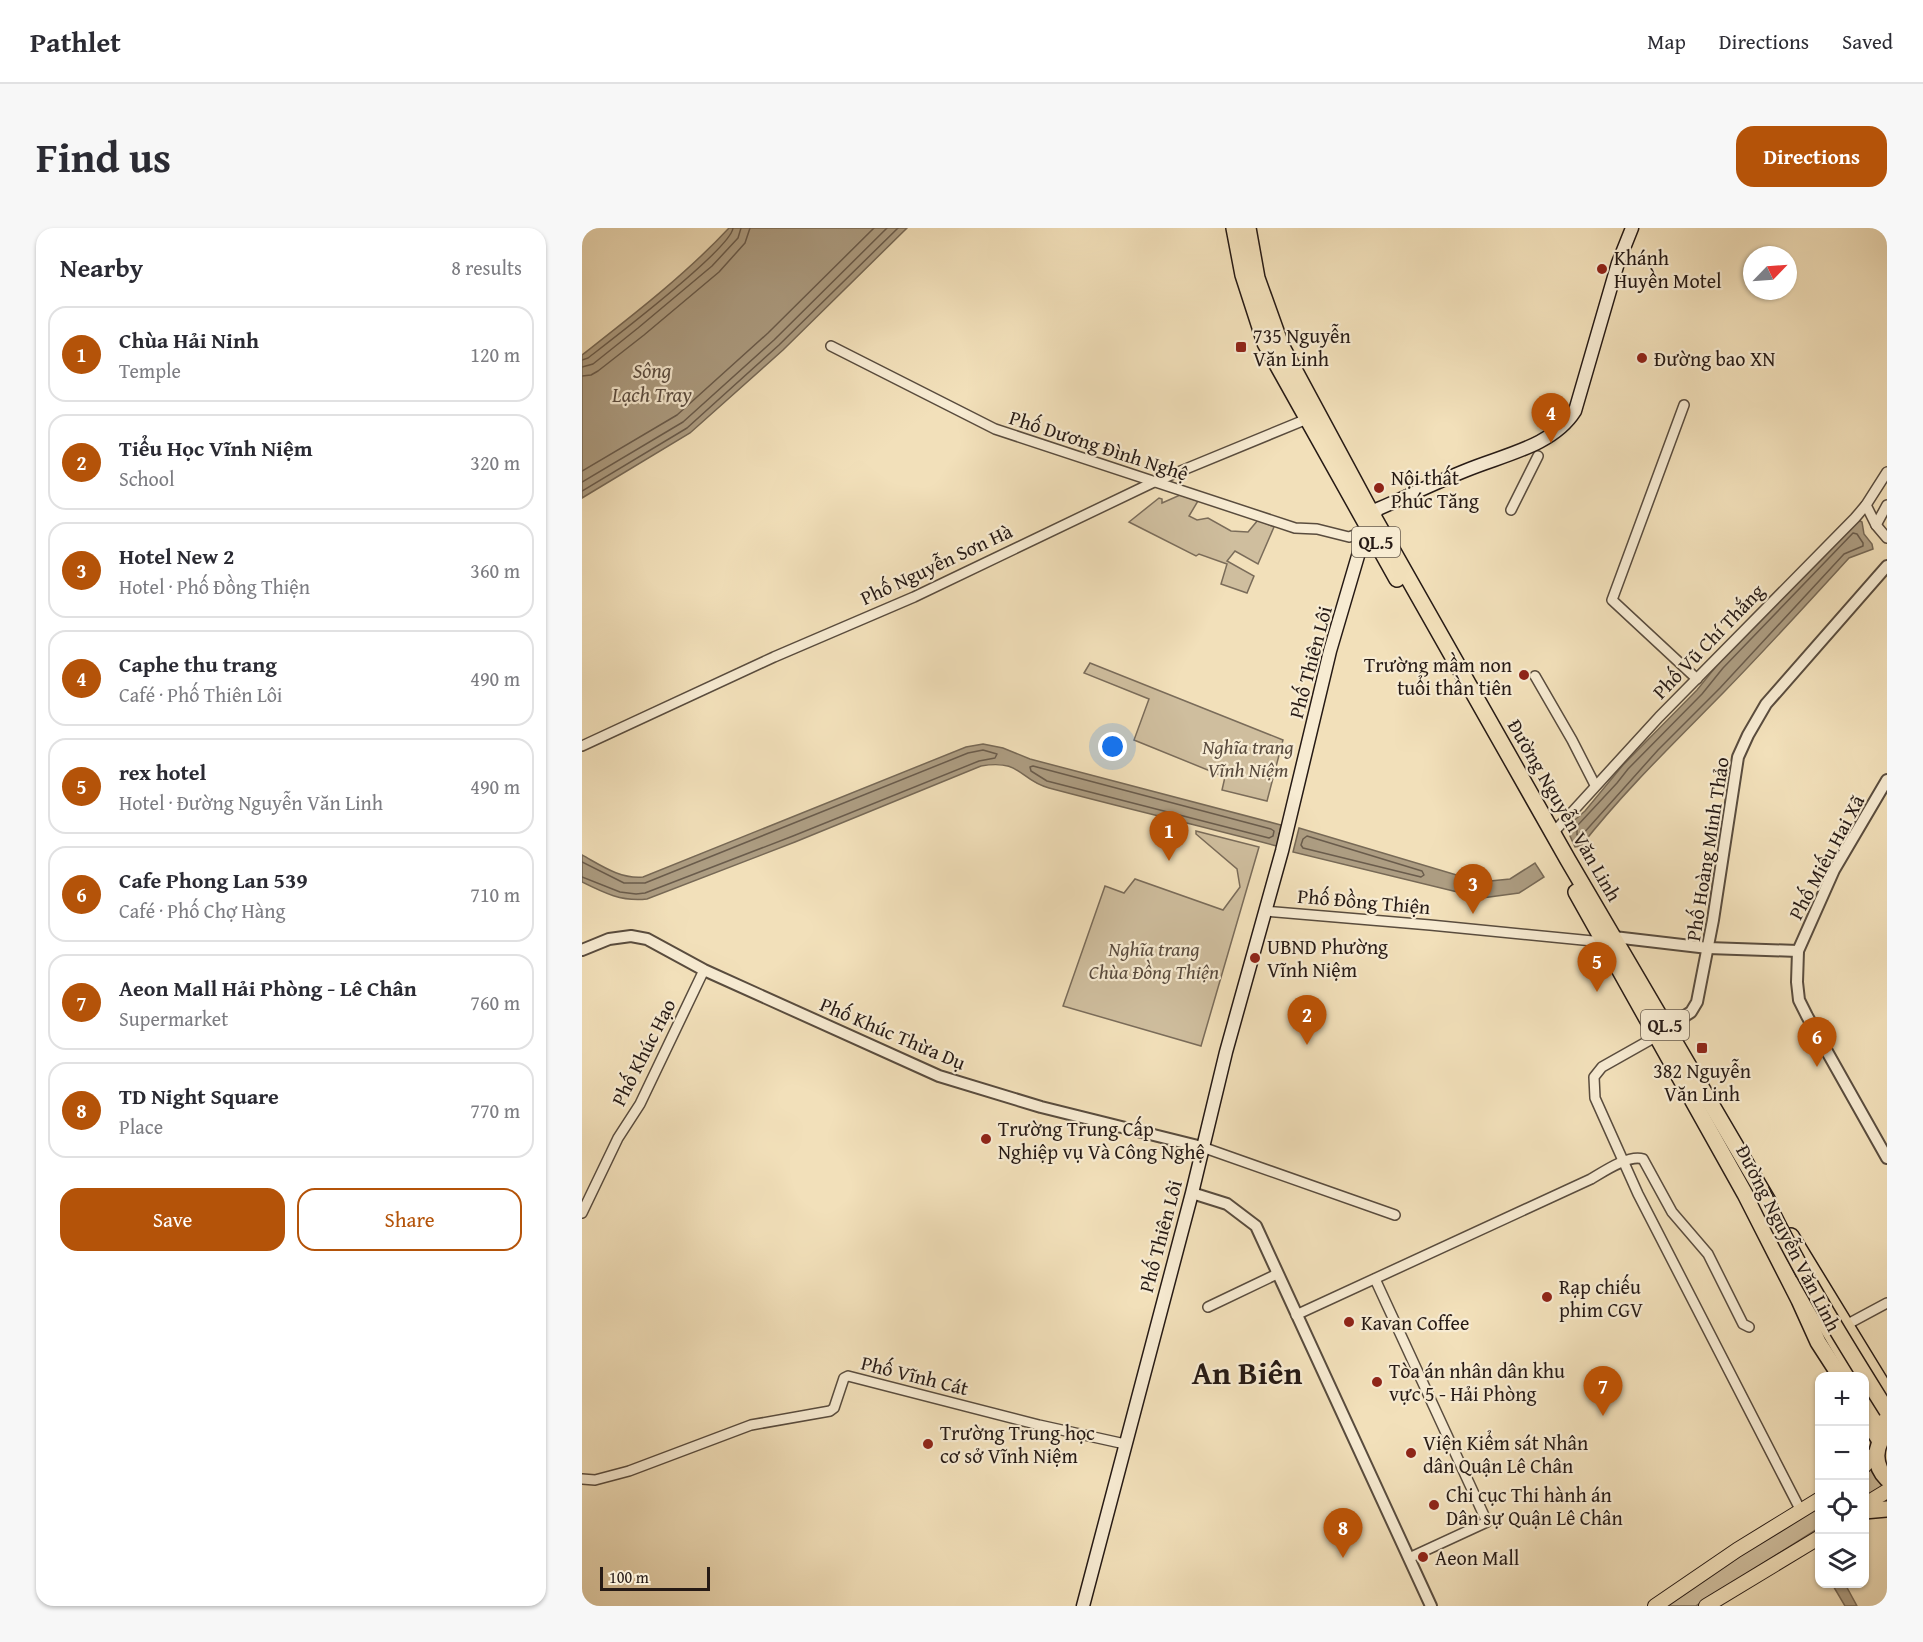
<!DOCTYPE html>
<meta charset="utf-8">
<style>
body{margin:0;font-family:"Gentium Book Plus",serif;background:#f7f7f7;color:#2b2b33}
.controls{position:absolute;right:18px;bottom:18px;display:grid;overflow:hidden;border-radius:12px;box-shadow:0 2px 4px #0004}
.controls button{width:54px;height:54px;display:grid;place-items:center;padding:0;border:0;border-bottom:2px solid #e1e1e2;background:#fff;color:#2b2b33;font:30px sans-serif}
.compass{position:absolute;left:1161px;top:18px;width:54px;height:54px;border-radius:50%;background:#fff;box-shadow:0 2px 4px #0004;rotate:65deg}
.scale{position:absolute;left:18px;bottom:15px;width:110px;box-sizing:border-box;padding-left:6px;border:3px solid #261a15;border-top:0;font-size:16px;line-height:21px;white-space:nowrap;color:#261a15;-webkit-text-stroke:4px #f7ebd2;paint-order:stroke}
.you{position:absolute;left:531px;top:519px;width:21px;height:21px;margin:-15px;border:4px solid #fff;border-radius:50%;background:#1a73e8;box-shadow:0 0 0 9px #1a73e833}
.badge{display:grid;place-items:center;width:39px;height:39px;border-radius:50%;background:#b45309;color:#fff;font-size:20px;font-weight:700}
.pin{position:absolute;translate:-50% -50px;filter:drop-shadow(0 2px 3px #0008)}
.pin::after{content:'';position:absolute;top:32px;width:21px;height:18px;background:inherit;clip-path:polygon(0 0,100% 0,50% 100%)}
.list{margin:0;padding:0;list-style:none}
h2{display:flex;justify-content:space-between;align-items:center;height:78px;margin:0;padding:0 24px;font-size:26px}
h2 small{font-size:20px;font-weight:400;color:#7c7c81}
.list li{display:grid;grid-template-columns:39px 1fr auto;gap:18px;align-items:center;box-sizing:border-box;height:96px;margin:0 12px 12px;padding:0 12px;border:2px solid #e1e1e2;border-radius:18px}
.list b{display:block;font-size:22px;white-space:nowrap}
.list p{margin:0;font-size:20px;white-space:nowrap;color:#7c7c81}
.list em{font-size:20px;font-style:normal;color:#7c7c81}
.actions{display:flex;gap:12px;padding:18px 24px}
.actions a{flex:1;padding:14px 0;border:2px solid #b45309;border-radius:18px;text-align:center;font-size:21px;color:#b45309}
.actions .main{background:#b45309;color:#fff}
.icon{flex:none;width:33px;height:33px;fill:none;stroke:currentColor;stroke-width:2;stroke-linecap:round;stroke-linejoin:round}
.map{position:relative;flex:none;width:1305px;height:1378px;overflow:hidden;border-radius:18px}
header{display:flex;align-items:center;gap:36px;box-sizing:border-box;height:84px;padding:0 30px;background:#fff;border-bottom:2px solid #e1e1e2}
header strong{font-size:28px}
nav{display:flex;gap:33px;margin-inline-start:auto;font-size:21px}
.intro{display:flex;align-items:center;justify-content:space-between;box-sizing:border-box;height:144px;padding:0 36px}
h1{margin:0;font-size:42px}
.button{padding:15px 27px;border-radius:18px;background:#b45309;color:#fff;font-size:21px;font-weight:700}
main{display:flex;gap:36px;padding:0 36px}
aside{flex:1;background:#fff;border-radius:18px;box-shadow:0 2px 4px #0004}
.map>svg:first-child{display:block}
.green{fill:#cfbe9e;stroke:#7a6c5a;stroke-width:1.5}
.water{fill:#ad9d82;stroke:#776956;stroke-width:1.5}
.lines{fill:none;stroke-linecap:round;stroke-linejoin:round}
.shore{stroke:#6a5c4c;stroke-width:1.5}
.minor-casing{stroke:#594c3e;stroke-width:12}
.tertiary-casing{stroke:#594c3e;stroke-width:14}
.secondary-casing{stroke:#261a15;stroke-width:15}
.primary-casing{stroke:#261a15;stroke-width:16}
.trunk-casing{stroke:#261a15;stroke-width:18}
.minor{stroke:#f7ebd2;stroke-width:9}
.tertiary{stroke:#f7ebd2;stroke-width:10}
.secondary{stroke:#f7ebd2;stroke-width:12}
.primary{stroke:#f2e0ba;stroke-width:14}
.trunk{stroke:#f2e0ba;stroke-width:15}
.trunk-bridge-casing{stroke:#261a15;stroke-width:18;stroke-linecap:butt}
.trunk-bridge{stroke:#f2e0ba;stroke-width:15}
.poi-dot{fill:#8f2418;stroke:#f7ebd2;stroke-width:2}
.labels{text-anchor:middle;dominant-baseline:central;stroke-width:4.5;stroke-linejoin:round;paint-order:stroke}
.shield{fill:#f7ebd2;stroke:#65594e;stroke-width:1.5}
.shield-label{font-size:18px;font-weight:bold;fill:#261a15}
.poi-label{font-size:20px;fill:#261a15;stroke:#f7ebd2;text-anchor:start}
.street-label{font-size:20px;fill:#261a15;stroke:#f7ebd2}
.park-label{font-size:20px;font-style:italic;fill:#594b3e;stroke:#f7ebd2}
.water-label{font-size:21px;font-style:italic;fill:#5c4e41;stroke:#f7ebd2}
.town-label{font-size:32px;font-weight:bold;fill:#261a15;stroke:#f7ebd2}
</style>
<header>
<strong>Pathlet</strong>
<nav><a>Map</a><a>Directions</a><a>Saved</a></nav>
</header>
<div class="intro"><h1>Find us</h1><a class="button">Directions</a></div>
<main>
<aside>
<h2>Nearby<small>8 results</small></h2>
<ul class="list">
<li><span class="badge">1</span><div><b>Chùa Hải Ninh</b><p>Temple</p></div><em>120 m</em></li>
<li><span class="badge">2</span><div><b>Tiểu Học Vĩnh Niệm</b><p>School</p></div><em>320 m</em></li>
<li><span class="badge">3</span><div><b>Hotel New 2</b><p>Hotel · Phố Đồng Thiện</p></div><em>360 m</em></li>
<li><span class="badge">4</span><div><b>Caphe thu trang</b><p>Café · Phố Thiên Lôi</p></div><em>490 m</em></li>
<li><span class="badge">5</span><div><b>rex hotel</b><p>Hotel · Đường Nguyễn Văn Linh</p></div><em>490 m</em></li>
<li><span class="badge">6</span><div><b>Cafe Phong Lan 539</b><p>Café · Phố Chợ Hàng</p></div><em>710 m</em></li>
<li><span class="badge">7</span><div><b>Aeon Mall Hải Phòng - Lê Chân</b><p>Supermarket</p></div><em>760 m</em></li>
<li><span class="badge">8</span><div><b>TD Night Square</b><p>Place</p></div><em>770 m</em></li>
</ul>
<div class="actions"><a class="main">Save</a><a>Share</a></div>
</aside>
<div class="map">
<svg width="1305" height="1378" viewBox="0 0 1305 1378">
<rect width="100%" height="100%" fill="#f2e0ba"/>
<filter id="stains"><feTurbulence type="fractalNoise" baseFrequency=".00333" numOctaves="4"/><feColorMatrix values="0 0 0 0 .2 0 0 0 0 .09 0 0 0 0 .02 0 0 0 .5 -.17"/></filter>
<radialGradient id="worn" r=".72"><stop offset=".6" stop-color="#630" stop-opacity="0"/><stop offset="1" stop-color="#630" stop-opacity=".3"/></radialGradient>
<g class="green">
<polygon points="598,267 616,273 607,288 615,292 626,290 649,303 666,304 676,292 692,299 676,336 653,323 645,333 672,348 665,365 639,356 645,336 617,326 614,328 547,294 577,270 580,271 580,275"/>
<polygon points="508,435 701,512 685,573 640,562 643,549 552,512 567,471 502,445"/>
<polygon points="614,603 677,619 619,818 481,778 523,658 542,665 553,651 641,682 658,659 655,641 614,606"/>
<polygon points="1289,1241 1300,1258 1283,1270 1283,1245"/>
<polygon points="1237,1276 1237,1300 1114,1378 1080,1378"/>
</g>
<g class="water">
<path d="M 147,0 L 325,0 L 201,122 L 108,205 L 0,270 L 0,127 C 51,87 103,47 147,0 Z"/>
<path d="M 1275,291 L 1280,294 L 1282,306 L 1290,316 L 1291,321 L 1267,330 C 1226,375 1185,420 1142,464 C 1093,514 1042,563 999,618 L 993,619 L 988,608 L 988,596 L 1003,583 L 1041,537 L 1115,462 L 1136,436 Z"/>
<path d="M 401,516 L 421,520 L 448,531 L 699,597 L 695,618 C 619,598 542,580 467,560 C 437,552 440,531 399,538 L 213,614 L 65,671 C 40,674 22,665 0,654 L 0,627 C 20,638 38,651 61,649 L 384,519 Z"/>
<polygon points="717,600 898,654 928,651 953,635 962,649 937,665 900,670 711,624"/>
<polygon points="1250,1356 1263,1356 1275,1378 1263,1378"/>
</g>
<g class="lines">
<g class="shore">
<path d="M 0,132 L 6,130 C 29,112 149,21 151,0"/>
<polyline points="0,139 11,136 56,100 130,38 156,10 159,0"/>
<polyline points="0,148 9,147 16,143 62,107 137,44 163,15 168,0"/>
<polyline points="0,243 95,187 186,105 292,0"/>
<polyline points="0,254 101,194 192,112 305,0"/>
<polyline points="0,263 105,200 197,117 316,0"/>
<polygon points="1271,305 1275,306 1281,315 1281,318 1262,326 1138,460 1076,522 1000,607 995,607 995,598 1035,555 1046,541 1120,466 1141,440"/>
<polygon points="451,538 689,601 692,603 691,608 687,610 465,553 449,543 448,539"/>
<polygon points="725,608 840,643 842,647 839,649 721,620 719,617 721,611"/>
<polyline points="0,634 42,655 63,655 386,525 401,522 415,526 413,530 397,533 211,608 63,665 54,666 38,664 0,649"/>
</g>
<defs>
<g id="minor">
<polyline points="249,118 413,201 713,300 735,301 767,309 787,302"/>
<polyline points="1102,177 1030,372 1115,451"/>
<polyline points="1284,277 1294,297 1305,310"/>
<polyline points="929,282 956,228"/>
<polyline points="1294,297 1305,277"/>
<polyline points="953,448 990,512 1013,557"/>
<polyline points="0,518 192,429 332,369 572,254 725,191"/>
<polyline points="971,605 1077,489 1273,290 1284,277 1305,244"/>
<polyline points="683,683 848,697 1021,714"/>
<polyline points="1075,808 1020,839 1012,849 1013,870 1056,966 1219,1283"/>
<polyline points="620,919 813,987"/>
<polyline points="0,985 36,910 58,876 122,742"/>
<polyline points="793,1051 905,1294 827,1330"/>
<polyline points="626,1079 695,1046"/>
<path d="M 714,1087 L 1009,951 C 1021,944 1047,926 1061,931 L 1090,984 L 1126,1026 L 1161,1096 L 1167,1099"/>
<polyline points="1264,1097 1305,1075"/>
<polyline points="0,1251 13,1252 47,1243 169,1197 248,1183 252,1180 262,1150 266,1148 457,1197 543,1216"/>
</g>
<g id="tertiary">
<polyline points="1305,552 1252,642 1216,723 1215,754 1217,772 1225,788 1305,930"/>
<polyline points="1032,709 1126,720 1216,723"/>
<polyline points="0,722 27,711 49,708 65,711 122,742 357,848 459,879 620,919"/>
<polyline points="1084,800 1109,784 1115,774 1131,692 1156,529 1166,507 1184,476 1305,338"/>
<polyline points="610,965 645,976 674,998 849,1378"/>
</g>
<path id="secondary" d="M 501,1378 L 610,965 L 644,824 L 700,623 L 748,423 L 778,321 L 791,288 L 796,281 C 826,268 855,254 885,242 C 921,227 971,218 993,183 L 1036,35 L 1050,0"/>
<g id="primary">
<polyline points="1282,1238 1294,1225"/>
<polyline points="1282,1277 1305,1263"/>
<polyline points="1073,1378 1155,1322 1238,1271"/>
<polyline points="1124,1378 1238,1309"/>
</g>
<g id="trunk">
<polyline points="652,0 661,47 683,115 815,351"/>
<polyline points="666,0 675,50 699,117 791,288 986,632 1186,973"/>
<polyline points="994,664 1163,966 1217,1072 1236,1114 1258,1148"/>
<polyline points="1209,1008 1305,1165"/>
<polyline points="1219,1055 1274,1148"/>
<polyline points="1282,1163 1305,1200"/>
<polyline points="1282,1188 1298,1213"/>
<path d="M 1305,1204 C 1292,1218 1291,1237 1305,1251"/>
<polyline points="1282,1283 1305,1281"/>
</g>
</defs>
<use href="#minor" class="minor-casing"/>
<use href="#tertiary" class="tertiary-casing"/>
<use href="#secondary" class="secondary-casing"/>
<use href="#primary" class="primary-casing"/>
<use href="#trunk" class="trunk-casing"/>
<use href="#minor" class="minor"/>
<use href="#tertiary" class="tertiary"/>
<use href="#secondary" class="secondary"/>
<use href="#primary" class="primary"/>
<use href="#trunk" class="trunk"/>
<defs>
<path id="trunk-bridge" d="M 1179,962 C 1215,1039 1260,1111 1305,1183"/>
</defs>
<use href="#trunk-bridge" class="trunk-bridge-casing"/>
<use href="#trunk-bridge" class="trunk-bridge"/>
</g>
<g class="poi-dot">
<circle cx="1020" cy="41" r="6"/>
<rect x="653" y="113" width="12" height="12" rx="3"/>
<circle cx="1060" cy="130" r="6"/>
<circle cx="797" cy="260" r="6"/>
<circle cx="942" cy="447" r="6"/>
<circle cx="673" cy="730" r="6"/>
<rect x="1114" y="814" width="12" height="12" rx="3"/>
<circle cx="404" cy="911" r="6"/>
<circle cx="965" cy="1069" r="6"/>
<circle cx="767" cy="1094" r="6"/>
<circle cx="795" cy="1154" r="6"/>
<circle cx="346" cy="1216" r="6"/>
<circle cx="829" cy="1225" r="6"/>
<circle cx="852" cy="1277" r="6"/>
<circle cx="841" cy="1329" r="6"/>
</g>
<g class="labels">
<g class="shield">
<rect x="770" y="299" width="48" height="30" rx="4.5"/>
<rect x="1059" y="782" width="48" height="30" rx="4.5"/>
</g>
<g class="shield-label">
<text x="794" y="314">QL.5</text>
<text x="1083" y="797">QL.5</text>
</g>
<g class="poi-label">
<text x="1032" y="29">Khánh<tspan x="1032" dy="23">Huyền Motel</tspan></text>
<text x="671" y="107">735 Nguyễn<tspan x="671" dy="23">Văn Linh</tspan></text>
<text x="1072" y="130">Đường bao XN</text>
<text x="809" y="249">Nội thất<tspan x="809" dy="23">Phúc Tăng</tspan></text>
<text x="930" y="436" text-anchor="end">Trường mầm non<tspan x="930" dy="23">tuổi thần tiên</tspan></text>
<text x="685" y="718">UBND Phường<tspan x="685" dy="23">Vĩnh Niệm</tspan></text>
<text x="1120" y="842" text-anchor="middle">382 Nguyễn<tspan x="1120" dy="23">Văn Linh</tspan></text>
<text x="416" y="900">Trường Trung Cấp<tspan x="416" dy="23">Nghiệp vụ Và Công Nghệ</tspan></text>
<text x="977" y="1058">Rạp chiếu<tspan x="977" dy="23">phim CGV</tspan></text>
<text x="779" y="1094">Kavan Coffee</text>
<text x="807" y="1142">Tòa án nhân dân khu<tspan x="807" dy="23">vực 5 - Hải Phòng</tspan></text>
<text x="358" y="1204">Trường Trung học<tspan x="358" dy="23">cơ sở Vĩnh Niệm</tspan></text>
<text x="841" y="1214">Viện Kiểm sát Nhân<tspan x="841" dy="23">dân Quận Lê Chân</tspan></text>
<text x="864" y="1266">Chi cục Thi hành án<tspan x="864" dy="23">Dân sự Quận Lê Chân</tspan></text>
<text x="853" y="1329">Aeon Mall</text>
</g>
<g class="street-label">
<text transform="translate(517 217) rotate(18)">Phố Dương Đình Nghệ</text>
<text transform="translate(354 336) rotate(-25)">Phố Nguyễn Sơn Hà</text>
<text transform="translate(1126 413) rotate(-46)">Phố Vũ Chí Thắng</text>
<text transform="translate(728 434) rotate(-75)">Phố Thiên Lôi</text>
<text transform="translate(983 582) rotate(60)">Đường Nguyễn Văn Linh</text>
<text transform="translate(1125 621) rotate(-81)">Phố Hoàng Minh Thảo</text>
<text transform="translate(1244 629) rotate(-62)">Phố Miếu Hai Xã</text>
<text transform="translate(782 673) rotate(5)">Phố Đồng Thiện</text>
<text transform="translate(311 805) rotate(23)">Phố Khúc Thừa Dụ</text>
<text transform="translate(61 824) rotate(-63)">Phố Khúc Hạo</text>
<text transform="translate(578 1008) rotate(-75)">Phố Thiên Lôi</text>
<text transform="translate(1207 1010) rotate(63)">Đường Nguyễn Văn Linh</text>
<text transform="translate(333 1147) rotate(14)">Phố Vĩnh Cát</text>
</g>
<g class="park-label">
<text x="666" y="518">Nghĩa trang<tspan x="666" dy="23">Vĩnh Niệm</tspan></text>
<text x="572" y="720">Nghĩa trang<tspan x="572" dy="23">Chùa Đồng Thiện</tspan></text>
</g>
<g class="water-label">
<text x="70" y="142">Sông<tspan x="70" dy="24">Lạch Tray</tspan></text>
</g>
<g class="town-label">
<text x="665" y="1144">An Biên</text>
</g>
</g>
<rect width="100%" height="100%" filter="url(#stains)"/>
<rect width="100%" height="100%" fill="url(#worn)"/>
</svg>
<div class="controls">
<button>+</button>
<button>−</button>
<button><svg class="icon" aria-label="locate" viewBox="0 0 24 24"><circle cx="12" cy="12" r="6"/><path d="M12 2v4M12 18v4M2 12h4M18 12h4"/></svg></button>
<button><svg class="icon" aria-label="layers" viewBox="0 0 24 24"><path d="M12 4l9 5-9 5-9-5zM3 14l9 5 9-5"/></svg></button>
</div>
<svg class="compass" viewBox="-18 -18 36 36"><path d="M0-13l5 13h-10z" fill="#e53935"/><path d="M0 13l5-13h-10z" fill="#7c7c81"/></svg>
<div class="scale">100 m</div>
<div class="you"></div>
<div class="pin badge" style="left:587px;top:633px">1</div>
<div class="pin badge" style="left:725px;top:817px">2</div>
<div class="pin badge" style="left:891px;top:686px">3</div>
<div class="pin badge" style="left:969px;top:215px">4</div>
<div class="pin badge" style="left:1015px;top:764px">5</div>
<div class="pin badge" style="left:1235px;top:839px">6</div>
<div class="pin badge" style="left:1021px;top:1188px">7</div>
<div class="pin badge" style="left:761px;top:1330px">8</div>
</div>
</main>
